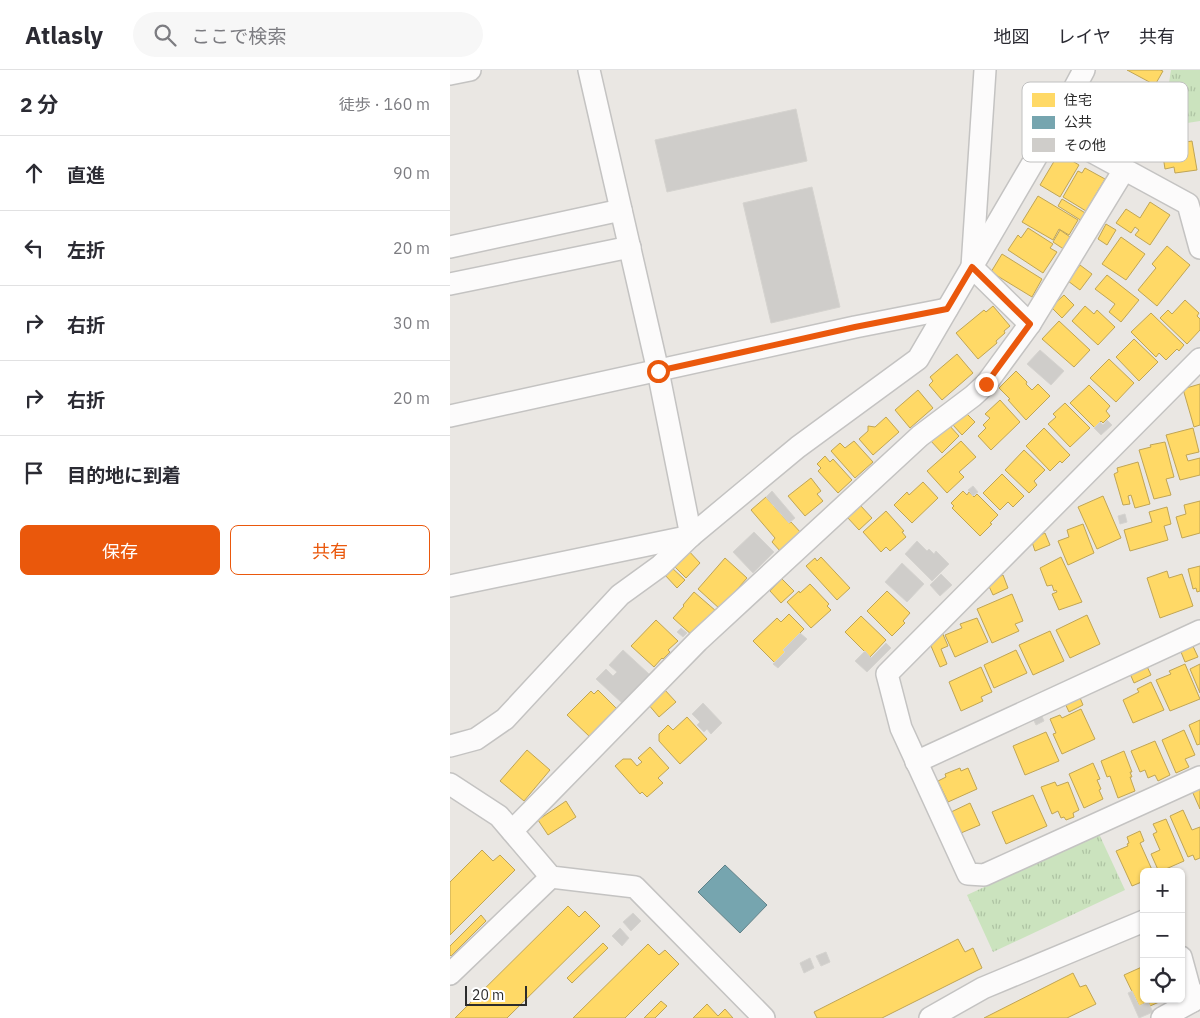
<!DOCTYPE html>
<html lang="ja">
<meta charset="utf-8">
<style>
body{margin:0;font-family:"IBM Plex Sans","Noto Sans JP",sans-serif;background:#f7f7f7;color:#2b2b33}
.controls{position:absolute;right:15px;bottom:15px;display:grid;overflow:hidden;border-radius:8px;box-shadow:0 1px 4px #0004}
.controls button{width:45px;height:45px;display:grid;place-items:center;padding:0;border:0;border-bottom:1px solid #e1e1e2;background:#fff;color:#2b2b33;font:25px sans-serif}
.scale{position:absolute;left:15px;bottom:12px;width:62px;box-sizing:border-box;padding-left:5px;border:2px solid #2c2c2c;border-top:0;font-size:14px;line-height:18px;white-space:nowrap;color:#2c2c2c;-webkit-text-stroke:4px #fff;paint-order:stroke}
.stop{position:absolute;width:15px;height:15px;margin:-11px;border:4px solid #ea580c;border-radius:50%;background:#fff}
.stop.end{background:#ea580c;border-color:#fff;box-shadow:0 1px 5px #0008}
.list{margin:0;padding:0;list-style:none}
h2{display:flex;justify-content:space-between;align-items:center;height:65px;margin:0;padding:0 20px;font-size:21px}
h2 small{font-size:16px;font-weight:400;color:#7c7c81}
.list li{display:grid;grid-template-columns:32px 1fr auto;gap:15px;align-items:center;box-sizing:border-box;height:75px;padding:0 20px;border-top:1px solid #e1e1e2}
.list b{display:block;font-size:19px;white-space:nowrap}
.list em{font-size:16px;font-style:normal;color:#7c7c81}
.actions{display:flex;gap:10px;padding:15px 20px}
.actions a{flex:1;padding:11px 0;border:1px solid #ea580c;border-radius:8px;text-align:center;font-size:18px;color:#ea580c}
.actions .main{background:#ea580c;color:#fff}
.icon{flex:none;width:28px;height:28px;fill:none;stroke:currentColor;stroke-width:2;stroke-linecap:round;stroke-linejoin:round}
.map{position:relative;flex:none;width:750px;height:948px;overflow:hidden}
header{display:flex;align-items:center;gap:30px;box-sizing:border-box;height:70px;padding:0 25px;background:#fff;border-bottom:1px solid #e1e1e2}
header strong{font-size:24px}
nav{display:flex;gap:28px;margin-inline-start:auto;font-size:18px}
.search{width:350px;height:45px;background:#f7f7f7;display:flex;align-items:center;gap:12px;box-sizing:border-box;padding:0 18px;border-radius:28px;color:#7c7c81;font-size:19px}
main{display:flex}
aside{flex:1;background:#fff}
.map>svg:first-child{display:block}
.park{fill:url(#park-tufts)}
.homes{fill:#ffd966;stroke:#c0a555}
.public{fill:#76a5af;stroke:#608188}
.building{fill:#cfcdca;stroke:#d5d3cf}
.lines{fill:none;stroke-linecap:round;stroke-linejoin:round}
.minor-casing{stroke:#c4c3c2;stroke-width:24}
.minor{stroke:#fcfbfb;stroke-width:21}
.route{stroke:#ea580c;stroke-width:6}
.key{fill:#fff;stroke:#c0c0c0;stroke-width:1}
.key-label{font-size:14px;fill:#2c2c2c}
</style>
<header>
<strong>Atlasly</strong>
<div class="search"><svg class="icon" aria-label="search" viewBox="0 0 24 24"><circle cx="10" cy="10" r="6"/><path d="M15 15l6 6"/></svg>ここで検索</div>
<nav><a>地図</a><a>レイヤ</a><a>共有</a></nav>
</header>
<main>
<aside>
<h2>2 分<small>徒歩 · 160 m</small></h2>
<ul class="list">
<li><svg class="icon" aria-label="ahead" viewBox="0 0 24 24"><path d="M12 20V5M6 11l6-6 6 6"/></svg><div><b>直進</b></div><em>90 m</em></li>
<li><svg class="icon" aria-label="left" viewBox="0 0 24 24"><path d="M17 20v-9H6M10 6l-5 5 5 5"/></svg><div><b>左折</b></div><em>20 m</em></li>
<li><svg class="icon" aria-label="right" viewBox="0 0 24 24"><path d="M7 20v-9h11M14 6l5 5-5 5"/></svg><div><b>右折</b></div><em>30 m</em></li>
<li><svg class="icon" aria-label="right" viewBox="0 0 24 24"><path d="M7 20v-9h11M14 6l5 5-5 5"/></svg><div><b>右折</b></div><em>20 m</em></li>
<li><svg class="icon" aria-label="arrive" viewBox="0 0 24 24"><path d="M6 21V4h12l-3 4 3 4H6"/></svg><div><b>目的地に到着</b></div></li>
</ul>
<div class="actions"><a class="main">保存</a><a>共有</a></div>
</aside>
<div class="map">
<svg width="750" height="948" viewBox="0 0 750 948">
<defs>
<pattern id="park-tufts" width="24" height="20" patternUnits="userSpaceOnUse" patternTransform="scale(1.25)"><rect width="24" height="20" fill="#cbe3be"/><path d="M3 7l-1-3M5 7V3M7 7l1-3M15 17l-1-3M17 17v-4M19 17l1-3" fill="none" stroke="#aec3a3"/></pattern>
</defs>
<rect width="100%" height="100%" fill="#eae7e3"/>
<g class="park">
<polygon points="721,0 750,0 750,51 712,57"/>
<polygon points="649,764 675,820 543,882 517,825"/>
</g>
<g class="homes">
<polygon points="677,0 710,0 713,1 705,15"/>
<polygon points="724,71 724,74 742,71 747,100 725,103 724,97 715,99 711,73"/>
<polygon points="609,83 629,95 610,127 590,115"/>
<polygon points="635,98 655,109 636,141 613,127 628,101 632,103"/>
<polygon points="588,126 628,150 619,165 609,159 603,170 572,152"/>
<polygon points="612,129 637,144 632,151 608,136"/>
<polygon points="700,132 720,145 700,175 685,165 689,160 685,157 681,163 666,153 676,139 690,148"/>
<polygon points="656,154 666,160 657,175 648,169"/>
<polygon points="578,158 603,174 600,178 607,182 593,203 558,180 568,165 571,168"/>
<polygon points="610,160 623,169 615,180 603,172"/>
<polygon points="671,167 695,184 676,210 652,194"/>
<polygon points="717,176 740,195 707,236 688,220 706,198 702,194"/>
<polygon points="552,184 592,209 582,227 541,202"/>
<polygon points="630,195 642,204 630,220 618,211"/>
<polygon points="657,205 689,230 671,252 659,242 665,234 645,219"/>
<polygon points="614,225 624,235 612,248 601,237"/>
<polygon points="735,230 749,243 747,246 750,249 750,260 737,274 710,248 718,240 722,244"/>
<polygon points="543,236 560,256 554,261 555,263 546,271 547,273 528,289 506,263 534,240 536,242"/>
<polygon points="635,236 644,244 647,240 665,257 648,275 622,251"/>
<polygon points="701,243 734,275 729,281 727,279 716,290 709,283 706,287 681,262"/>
<polygon points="609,251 640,280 624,297 592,269"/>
<polygon points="684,269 708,292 689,311 666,287"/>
<polygon points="507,284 523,303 492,330 479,315 483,311 480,307"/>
<polygon points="659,289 684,313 666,332 640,308"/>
<polygon points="566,301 577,312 576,314 582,320 588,314 600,326 576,350 558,330 560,329 549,318"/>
<polygon points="750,314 750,355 744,357 733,319"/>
<polygon points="639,315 660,336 656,341 660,346 653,353 651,351 645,358 620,333"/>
<polygon points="468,320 483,338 460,358 445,340"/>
<polygon points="550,330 570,352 541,380 528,366 536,358 533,355 540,348 535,344"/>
<polygon points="615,333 640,358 620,377 598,354 606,347 603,344"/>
<polygon points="516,343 525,352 512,365 503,355"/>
<polygon points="436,347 449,362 423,385 409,369 418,361 418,356 425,357"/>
<polygon points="498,354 509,366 492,383 480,370"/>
<polygon points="594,358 620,385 612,393 610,391 600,401 576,376"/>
<polygon points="743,358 749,382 736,385 738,391 750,388 750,405 730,410 716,365"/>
<polygon points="404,371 423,392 405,408 381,381 390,373 395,378"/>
<polygon points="511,371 526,387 509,402 514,407 497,423 477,401"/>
<polygon points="715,372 724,407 716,409 721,425 704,429 689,380 701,377 700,375"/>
<polygon points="574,380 595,400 584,411 587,415 579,423 555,400"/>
<polygon points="375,386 380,392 383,389 402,410 388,423 368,401 371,398 367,394"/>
<polygon points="688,392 700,434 685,438 681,425 678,426 680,434 673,435 664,404 668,402 667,398"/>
<polygon points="552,404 574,426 563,437 558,432 550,440 533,423"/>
<polygon points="361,408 371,421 367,424 373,431 355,446 338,426"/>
<polygon points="473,412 488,428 462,453 444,435 457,422 459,425"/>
<polygon points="513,421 517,425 519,422 524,427 527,424 548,445 540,453 542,454 530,466 502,438 504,436 501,433"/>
<polygon points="653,426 671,468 647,479 628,437"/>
<polygon points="316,427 339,453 341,452 352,464 331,482 322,472 325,468 301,440"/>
<polygon points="750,431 750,463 732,468 726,447 736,444 734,435"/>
<polygon points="410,435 422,448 409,460 397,447"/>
<polygon points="717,437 721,454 714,456 718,470 680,481 674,460 702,452 699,442"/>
<polygon points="436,441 454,461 452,462 456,467 440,481 436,477 431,482 413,462"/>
<polygon points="633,454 644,483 618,495 608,471 619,467 617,460"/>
<polygon points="595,463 600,475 585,481 581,469"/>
<polygon points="237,479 250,493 236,508 222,494"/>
<polygon points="371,487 400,518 387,530 356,496 365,488 367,491"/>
<polygon points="611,487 632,532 609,540 602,524 607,522 606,520 604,521 602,515 597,516 590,498"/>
<polygon points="275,488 297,508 270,539 248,519"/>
<polygon points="750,496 750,521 747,522 746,518 743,519 738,499"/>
<polygon points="221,497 235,510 227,518 214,504"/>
<polygon points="717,501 719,508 732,504 743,536 710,548 697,508"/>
<polygon points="553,505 558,518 543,525 537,512"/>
<polygon points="332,509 344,521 331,533 320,521"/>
<polygon points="360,514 379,534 377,536 381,540 361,558 337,532 349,521 350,523"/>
<polygon points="437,521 460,543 453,551 455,553 442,566 417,541"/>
<polygon points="244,522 266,541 243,566 223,548 234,536 233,535"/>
<polygon points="562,524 573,551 565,554 569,561 542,573 527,539"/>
<polygon points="339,544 354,559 333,580 335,582 325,593 303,571 327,548 331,552"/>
<polygon points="637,545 650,574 620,588 606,560"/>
<polygon points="411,546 436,570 420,587 395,562"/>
<polygon points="527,548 538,572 505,587 495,565 512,558 510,554"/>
<polygon points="206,550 228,571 218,580 220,582 213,589 212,588 204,597 181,576"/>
<polygon points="600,561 614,591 583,605 569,575"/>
<polygon points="492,562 498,576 491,579 497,594 490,597 478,569"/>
<polygon points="741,572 748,587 735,592 729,577"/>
<polygon points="566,580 577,603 544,618 534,595"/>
<polygon points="695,592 701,605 684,613 678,599"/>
<polygon points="735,594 750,629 720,641 706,610 721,604 719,601"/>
<polygon points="750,594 750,623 740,599"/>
<polygon points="531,597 542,622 531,627 533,631 511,641 499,612"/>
<polygon points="701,612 714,640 683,653 673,630 689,622 687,619"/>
<polygon points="214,619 226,632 209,647 198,634"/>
<polygon points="148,620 167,639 140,667 117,645 141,621 144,624"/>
<polygon points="628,623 633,635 619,642 613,629"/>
<polygon points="631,639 645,669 612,684 603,664 606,663 600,649 610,645 612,648"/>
<polygon points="237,647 257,669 230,694 209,671 209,664 218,655 223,660"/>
<polygon points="750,650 750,674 747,675 739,655"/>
<polygon points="734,660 745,685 735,689 739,697 726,703 712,670"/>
<polygon points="596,662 609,691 575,705 563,676"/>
<polygon points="705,671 720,705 708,711 705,705 698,708 695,700 690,702 681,681"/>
<polygon points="200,677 219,698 208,708 213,713 197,727 192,722 190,724 165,696 173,689 181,689 187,696 192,692 188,688"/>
<polygon points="77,680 100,700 74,731 50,711"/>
<polygon points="674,681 682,702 680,702 682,707 680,707 685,721 668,728 660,706 657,707 651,691"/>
<polygon points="643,693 650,709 647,710 651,719 649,720 653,729 634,738 619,704"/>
<polygon points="510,698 511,701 518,698 527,719 498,732 488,711 496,707 495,704"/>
<polygon points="605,712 607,716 618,712 629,740 623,743 624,747 616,750 614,747 611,748 608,741 602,744 591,717"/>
<polygon points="750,718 750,739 742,721"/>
<polygon points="583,725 597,756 556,774 542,742"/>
<polygon points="116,731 126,747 98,765 88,750"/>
<polygon points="520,733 530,755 511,763 510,761 507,762 499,743"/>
<polygon points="733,740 742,760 750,757 750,788 745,790 743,785 738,787 720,746"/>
<polygon points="716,749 734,791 709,802 701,784 710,780 703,764 707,762 703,754"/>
<polygon points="690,761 694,771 690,773 703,802 694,802 694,811 682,816 666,781 678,776 677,774 679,773 677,767"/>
<polygon points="32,780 43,791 50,785 65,800 0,865 0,812"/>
<polygon points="118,836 129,847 135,841 150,856 57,948 5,948"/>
<polygon points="31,845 36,851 1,886 0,885 0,876"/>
<polygon points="508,869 515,882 523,878 532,898 432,948 367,948 364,942"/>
<polygon points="153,873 158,878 122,913 117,908"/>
<polygon points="198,874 209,885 215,880 229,894 175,948 123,948"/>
<polygon points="694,896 694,929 716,929 700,936 698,932 689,936 674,905"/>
<polygon points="623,903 630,917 636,915 646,934 617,948 534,948"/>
<polygon points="211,931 217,936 205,948 194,948"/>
<polygon points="257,934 268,946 275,939 283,948 243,948"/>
</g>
<polygon class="public" points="275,795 317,835 290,863 248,822"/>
<g class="building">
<polygon points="346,39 357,91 217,122 205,70"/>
<polygon points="362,117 390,237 321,253 293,133"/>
<polygon points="590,280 614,301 601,315 577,294"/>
<polygon points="657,350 662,355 651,365 644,358 650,352 653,355"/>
<polygon points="523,416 528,422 523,426 518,420"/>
<polygon points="322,421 345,448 339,453 316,427"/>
<polygon points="675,444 677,452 670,454 668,446"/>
<polygon points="304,462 324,482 303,503 283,482"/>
<polygon points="467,471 477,481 479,479 484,484 486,481 499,494 482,511 455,484"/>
<polygon points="452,493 474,514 457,532 435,512"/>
<polygon points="491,504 502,515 490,526 480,515"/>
<polygon points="231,558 237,563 233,567 227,562"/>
<polygon points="350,563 357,569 328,598 323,594 335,582 333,580"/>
<polygon points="436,573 441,578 417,602 405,591 415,581 421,588"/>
<polygon points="173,580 199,604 172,633 146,609 156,599 163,606 167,602 159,595"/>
<polygon points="253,633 272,653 261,664 257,659 254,662 247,655 250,652 242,644"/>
<polygon points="589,640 594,651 586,655 581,644"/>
<polygon points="183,843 191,851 181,861 173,852"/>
<polygon points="170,858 179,868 172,876 162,866"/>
<polygon points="376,882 380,892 371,896 366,886"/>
<polygon points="360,888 364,898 354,903 350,893"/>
<polygon points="682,921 689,936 698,932 703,942 689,948 678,923"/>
</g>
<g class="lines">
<defs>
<g id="minor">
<polyline points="139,0 208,301 241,466"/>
<polyline points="535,0 522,197 580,254 674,100"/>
<polyline points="0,4 20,0"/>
<polyline points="602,60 738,134 750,178"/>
<polyline points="0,177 171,140"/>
<polyline points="0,214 180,177"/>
<polyline points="750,289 437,604 451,658 518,804 534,805 750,707"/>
<polyline points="0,346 405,257 497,239"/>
<polyline points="0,516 241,466"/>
<polyline points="0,676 26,669 55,649 170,525 210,496 241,466 348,377 468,289 602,60 634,0"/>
<polyline points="466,692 750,561"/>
<polyline points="0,714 49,746 101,807 185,817 314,948"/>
<polyline points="62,761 248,571 470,366 523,326 536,314 580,254"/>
<polyline points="731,887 743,931"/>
<polyline points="0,904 101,807"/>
<polyline points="480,948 533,918 694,851"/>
<polyline points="712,948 743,931 750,925"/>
</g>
</defs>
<use href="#minor" class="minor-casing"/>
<use href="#minor" class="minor"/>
</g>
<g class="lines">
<polyline class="route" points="208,301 405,257 497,239 522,197 580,254 536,314"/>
</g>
<rect x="572" y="12" width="166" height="80" rx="8" class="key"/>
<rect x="582" y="23" width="23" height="14" fill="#ffd966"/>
<rect x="582" y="46" width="23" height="13" fill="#76a5af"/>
<rect x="582" y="68" width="23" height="14" fill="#cfcdca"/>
<g class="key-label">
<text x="614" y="35">住宅</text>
<text x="614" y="57">公共</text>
<text x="614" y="80">その他</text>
</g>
</svg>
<div class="controls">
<button>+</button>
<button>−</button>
<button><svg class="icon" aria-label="locate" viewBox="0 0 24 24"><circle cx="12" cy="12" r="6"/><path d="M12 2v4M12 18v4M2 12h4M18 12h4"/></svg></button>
</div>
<div class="scale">20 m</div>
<div class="stop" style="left:208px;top:301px"></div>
<div class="stop end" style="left:536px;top:314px"></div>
</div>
</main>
